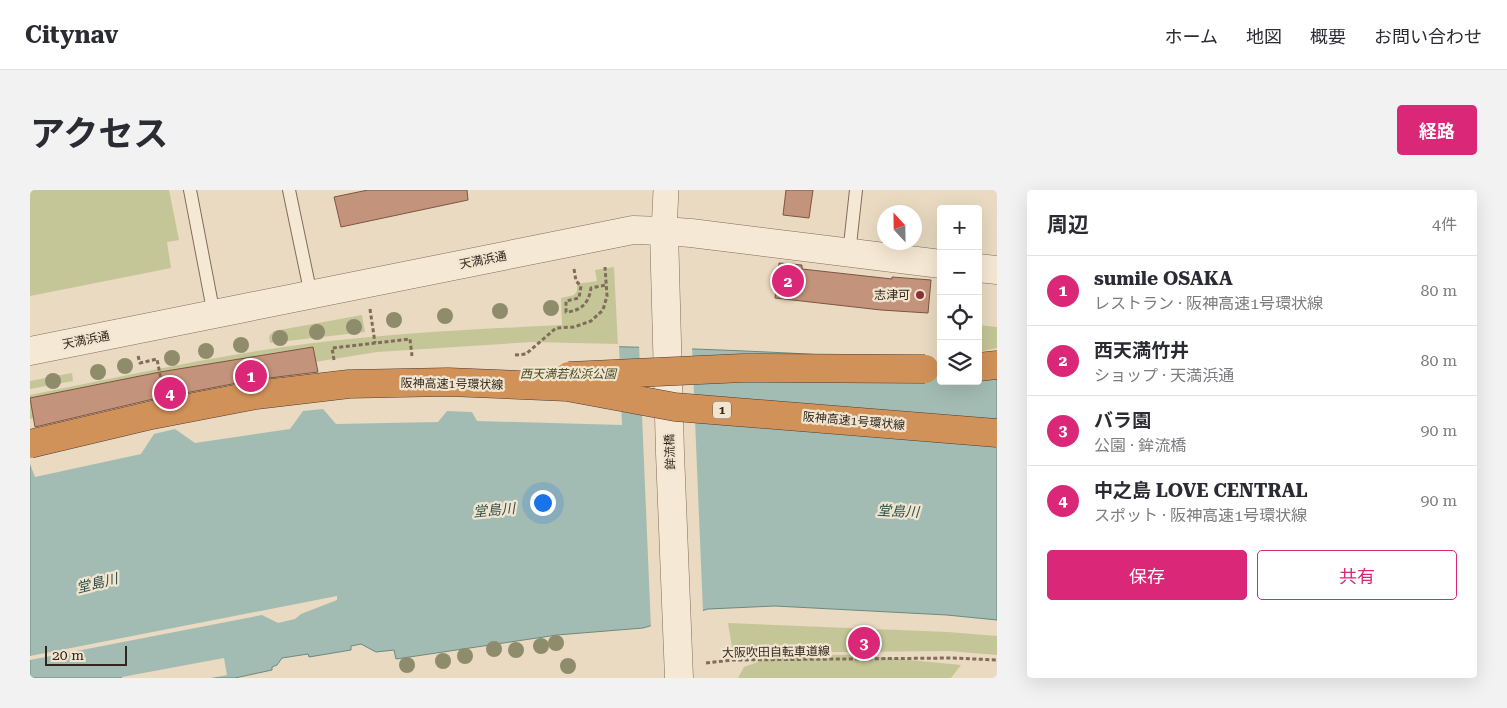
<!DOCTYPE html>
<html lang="ja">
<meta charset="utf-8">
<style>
body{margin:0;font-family:"Roboto Serif","Noto Sans JP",serif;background:#f2f2f3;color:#2b2b33}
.controls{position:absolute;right:15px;top:15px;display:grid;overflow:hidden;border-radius:5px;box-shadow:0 5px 20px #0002}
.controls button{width:45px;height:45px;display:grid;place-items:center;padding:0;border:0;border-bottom:1px solid #e1e1e2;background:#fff;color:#2b2b33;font:25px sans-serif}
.compass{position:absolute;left:847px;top:15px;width:45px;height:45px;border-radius:50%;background:#fff;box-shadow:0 5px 20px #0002;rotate:338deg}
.scale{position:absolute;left:15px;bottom:12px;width:82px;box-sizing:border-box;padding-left:5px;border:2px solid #32261d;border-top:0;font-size:14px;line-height:18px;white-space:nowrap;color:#32261d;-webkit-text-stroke:4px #f1e5d0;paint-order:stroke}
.you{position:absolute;left:512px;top:312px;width:18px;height:18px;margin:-12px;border:4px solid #fff;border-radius:50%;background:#1a73e8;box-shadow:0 0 0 8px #1a73e833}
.badge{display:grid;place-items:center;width:32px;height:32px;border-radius:50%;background:#db2777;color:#fff;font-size:16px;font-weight:700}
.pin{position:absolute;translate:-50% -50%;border:2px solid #fff;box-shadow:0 1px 5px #0006}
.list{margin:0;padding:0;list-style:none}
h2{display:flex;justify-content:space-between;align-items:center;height:65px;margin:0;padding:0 20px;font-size:21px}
h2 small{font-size:16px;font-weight:400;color:#7c7c81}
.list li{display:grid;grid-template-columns:32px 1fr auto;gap:15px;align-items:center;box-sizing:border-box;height:70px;padding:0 20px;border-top:1px solid #e1e1e2}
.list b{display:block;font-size:19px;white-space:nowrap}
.list p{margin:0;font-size:16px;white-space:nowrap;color:#7c7c81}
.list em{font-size:16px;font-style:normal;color:#7c7c81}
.actions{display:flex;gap:10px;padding:15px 20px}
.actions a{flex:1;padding:11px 0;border:1px solid #db2777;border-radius:5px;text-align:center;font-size:18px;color:#db2777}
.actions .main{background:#db2777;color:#fff}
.icon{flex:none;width:28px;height:28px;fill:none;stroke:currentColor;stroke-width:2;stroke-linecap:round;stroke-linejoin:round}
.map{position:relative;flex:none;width:967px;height:488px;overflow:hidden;border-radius:5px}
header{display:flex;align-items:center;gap:30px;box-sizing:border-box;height:70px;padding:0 25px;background:#fff;border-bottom:1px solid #e1e1e2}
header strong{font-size:24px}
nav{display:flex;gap:28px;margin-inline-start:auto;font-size:18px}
.intro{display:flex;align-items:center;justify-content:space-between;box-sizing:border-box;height:120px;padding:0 30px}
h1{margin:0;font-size:35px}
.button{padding:12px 22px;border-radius:5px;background:#db2777;color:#fff;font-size:18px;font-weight:700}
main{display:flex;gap:30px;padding:0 30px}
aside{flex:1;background:#fff;border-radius:5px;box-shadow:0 5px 20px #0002}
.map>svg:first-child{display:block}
.green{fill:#c4c697}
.water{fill:#a3bcb3;stroke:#6c897f}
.pier{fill:#e9dac1}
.building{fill:#c4937b;stroke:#7d5543}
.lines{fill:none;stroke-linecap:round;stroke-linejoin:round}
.service-casing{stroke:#816c5b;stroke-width:14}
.minor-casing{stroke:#816c5b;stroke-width:26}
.tertiary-casing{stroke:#816c5b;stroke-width:29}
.motorway-casing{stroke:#4f3b2f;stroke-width:29}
.path{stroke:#816c5b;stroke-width:3;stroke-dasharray:4 2.5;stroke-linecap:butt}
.service{stroke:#f5e8d4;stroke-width:12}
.minor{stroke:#f5e8d4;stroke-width:25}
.tertiary{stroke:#f5e8d4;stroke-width:28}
.motorway{stroke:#d19259;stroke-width:28}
.motorway-bridge-casing{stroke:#4f3b2f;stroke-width:29;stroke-linecap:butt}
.motorway-bridge{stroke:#d19259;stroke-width:28}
.tree{fill:#8f8c6c}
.poi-dot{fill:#8a3139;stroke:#f1e5d0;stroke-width:2}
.labels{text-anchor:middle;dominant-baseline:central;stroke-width:4.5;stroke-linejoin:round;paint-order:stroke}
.shield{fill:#f1e5d0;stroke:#6b5f53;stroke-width:1}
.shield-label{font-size:11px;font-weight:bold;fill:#32261d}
.street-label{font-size:12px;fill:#32261d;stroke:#f1e5d0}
.poi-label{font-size:12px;fill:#32261d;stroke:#f1e5d0;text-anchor:end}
.park-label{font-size:12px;font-style:italic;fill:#464c26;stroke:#f1e5d0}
.water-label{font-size:14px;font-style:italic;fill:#2e504b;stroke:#f1e5d0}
</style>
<header>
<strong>Citynav</strong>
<nav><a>ホーム</a><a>地図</a><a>概要</a><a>お問い合わせ</a></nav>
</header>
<div class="intro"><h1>アクセス</h1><a class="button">経路</a></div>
<main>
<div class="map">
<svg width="967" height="488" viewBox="0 0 967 488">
<rect width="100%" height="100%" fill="#e9dac1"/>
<g class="green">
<polygon points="0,0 139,0 149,50 137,52 141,78 0,106"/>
<path d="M 584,77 L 592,235 L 0,274 L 0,205 C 94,186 188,165 283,153 C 366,143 448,139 532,135 L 531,108 L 544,105 L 547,101 L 547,94 L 567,91 L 565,80 Z"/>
<polygon points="332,125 335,142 240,153 239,146 244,141"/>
<polygon points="948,135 967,137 967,158 948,162"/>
<polygon points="42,183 43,191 0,199 0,191"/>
<polygon points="698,433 918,442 967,446 967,465 919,461 703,463"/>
<polygon points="750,464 829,465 931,475 921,488 708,488 714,477"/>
</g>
<path class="water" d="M 502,155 C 639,157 775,162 911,173 L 911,191 L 948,191 L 948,175 L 967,177 L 967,430 L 917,425 L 745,416 L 678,419 L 613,438 L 527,445 L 366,469 L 364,460 L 346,462 L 331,454 L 321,456 L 321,460 L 279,467 L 278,464 L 252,468 L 247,475 L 242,477 L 242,480 L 205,488 L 0,488 L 0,232 Z"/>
<g class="pier">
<polygon points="502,152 589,154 592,235 447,231 442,222 417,221 408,232 306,234 293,219 273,221 260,239 165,253 145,239 124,244 111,264 5,287 0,274 0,229 135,196 347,162"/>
<polygon points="609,154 662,157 673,423 621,438"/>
<polygon points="307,406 307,410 271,424 265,429 248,433 232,425 0,470 0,466"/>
<polygon points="194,468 197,485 181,488 92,488 92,487"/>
</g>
<g class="building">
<polygon points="338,0 437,0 438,10 311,37 304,7"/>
<polygon points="756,0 783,0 779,28 753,25"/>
<polygon points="749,73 772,75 772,79 862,89 862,87 901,90 898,123 851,120 745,108"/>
<polygon points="283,157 288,182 223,190 119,210 5,237 0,208 130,182"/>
</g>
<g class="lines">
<defs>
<g id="service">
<polyline points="160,0 184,125"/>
<polyline points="259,0 281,105"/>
<polyline points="819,64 826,0"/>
</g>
<polyline id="minor" points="634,41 636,0"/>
<g id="tertiary">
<polyline points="634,41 640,263 649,488"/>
<polyline points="948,78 967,80"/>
<polyline points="0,161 603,40 634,41 661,43 911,74"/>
</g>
<polyline id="motorway" points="948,177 967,175"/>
</defs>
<use href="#service" class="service-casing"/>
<use href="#minor" class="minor-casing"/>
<use href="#tertiary" class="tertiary-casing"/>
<use href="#motorway" class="motorway-casing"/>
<g class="path">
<path d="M 544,79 L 546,91 L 551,96 L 549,108 L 536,111 L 536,122 C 551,121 559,113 561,98 L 576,95"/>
<polyline points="340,119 345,153"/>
<polyline points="485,165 496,164 526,138 544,137 561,131 573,120 577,106 575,77"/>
<polyline points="108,166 110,173 127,169 132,195"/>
<polyline points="304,170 302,158 380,149 382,166"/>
<polyline points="676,473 703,470 923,468 967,470"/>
</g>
<use href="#service" class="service"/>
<use href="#minor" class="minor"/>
<use href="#tertiary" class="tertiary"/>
<use href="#motorway" class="motorway"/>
<defs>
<g id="motorway-bridge">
<polyline points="539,186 713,178 895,179"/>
<polyline points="0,254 122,225 226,205 319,194 418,192 537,197 645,217 967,243"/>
</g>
</defs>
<use href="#motorway-bridge" class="motorway-bridge-casing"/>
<use href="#motorway-bridge" class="motorway-bridge"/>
</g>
<g class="tree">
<circle cx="521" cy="118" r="8"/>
<circle cx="470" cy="121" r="8"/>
<circle cx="415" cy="126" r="8"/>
<circle cx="364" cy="130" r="8"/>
<circle cx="324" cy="137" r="8"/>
<circle cx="287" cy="142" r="8"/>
<circle cx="250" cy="148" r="8"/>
<circle cx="211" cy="155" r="8"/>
<circle cx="176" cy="161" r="8"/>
<circle cx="142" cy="168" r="8"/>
<circle cx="95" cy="176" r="8"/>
<circle cx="68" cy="182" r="8"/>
<circle cx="23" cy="191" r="8"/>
<circle cx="526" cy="453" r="8"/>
<circle cx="511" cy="456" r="8"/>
<circle cx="464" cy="459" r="8"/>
<circle cx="486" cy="460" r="8"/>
<circle cx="435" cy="466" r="8"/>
<circle cx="413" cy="471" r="8"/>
<circle cx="377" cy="475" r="8"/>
<circle cx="538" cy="476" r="8"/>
</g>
<circle class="poi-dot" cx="890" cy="105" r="5"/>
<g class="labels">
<rect class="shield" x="683" y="211.5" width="18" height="17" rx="4"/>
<g class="shield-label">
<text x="692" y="220">1</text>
</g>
<g class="street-label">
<text transform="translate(453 70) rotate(-11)">天満浜通</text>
<text transform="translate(56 150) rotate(-11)">天満浜通</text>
<text transform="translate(422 194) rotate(1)">阪神高速1号環状線</text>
<text transform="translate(824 231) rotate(5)">阪神高速1号環状線</text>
<text transform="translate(640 262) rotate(-92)">鉾流橋</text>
<text transform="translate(746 462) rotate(-1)">大阪吹田自転車道線</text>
</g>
<g class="poi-label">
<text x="880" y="105">志津可</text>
</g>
<g class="park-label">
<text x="538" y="184">西天満若松浜公園</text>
</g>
<g class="water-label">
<text transform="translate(464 320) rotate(-5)">堂島川</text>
<text transform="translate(868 321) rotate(3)">堂島川</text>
<text transform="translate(67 393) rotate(-14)">堂島川</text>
</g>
</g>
</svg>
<div class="controls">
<button>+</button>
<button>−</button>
<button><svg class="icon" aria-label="locate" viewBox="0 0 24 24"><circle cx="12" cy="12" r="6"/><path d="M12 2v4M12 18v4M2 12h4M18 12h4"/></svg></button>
<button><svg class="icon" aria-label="layers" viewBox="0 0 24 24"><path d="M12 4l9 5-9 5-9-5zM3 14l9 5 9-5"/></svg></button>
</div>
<svg class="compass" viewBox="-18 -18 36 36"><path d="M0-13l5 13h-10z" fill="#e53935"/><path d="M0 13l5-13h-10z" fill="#7c7c81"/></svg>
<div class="scale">20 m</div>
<div class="you"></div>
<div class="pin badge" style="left:221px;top:186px">1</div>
<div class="pin badge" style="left:758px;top:91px">2</div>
<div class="pin badge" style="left:834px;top:453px">3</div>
<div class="pin badge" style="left:140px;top:203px">4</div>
</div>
<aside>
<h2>周辺<small>4件</small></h2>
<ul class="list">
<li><span class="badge">1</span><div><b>sumile OSAKA</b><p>レストラン · 阪神高速1号環状線</p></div><em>80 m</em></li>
<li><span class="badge">2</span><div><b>西天満竹井</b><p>ショップ · 天満浜通</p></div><em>80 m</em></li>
<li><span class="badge">3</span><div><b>バラ園</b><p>公園 · 鉾流橋</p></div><em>90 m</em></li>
<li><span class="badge">4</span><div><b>中之島 LOVE CENTRAL</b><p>スポット · 阪神高速1号環状線</p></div><em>90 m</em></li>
</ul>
<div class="actions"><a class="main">保存</a><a>共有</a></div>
</aside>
</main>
